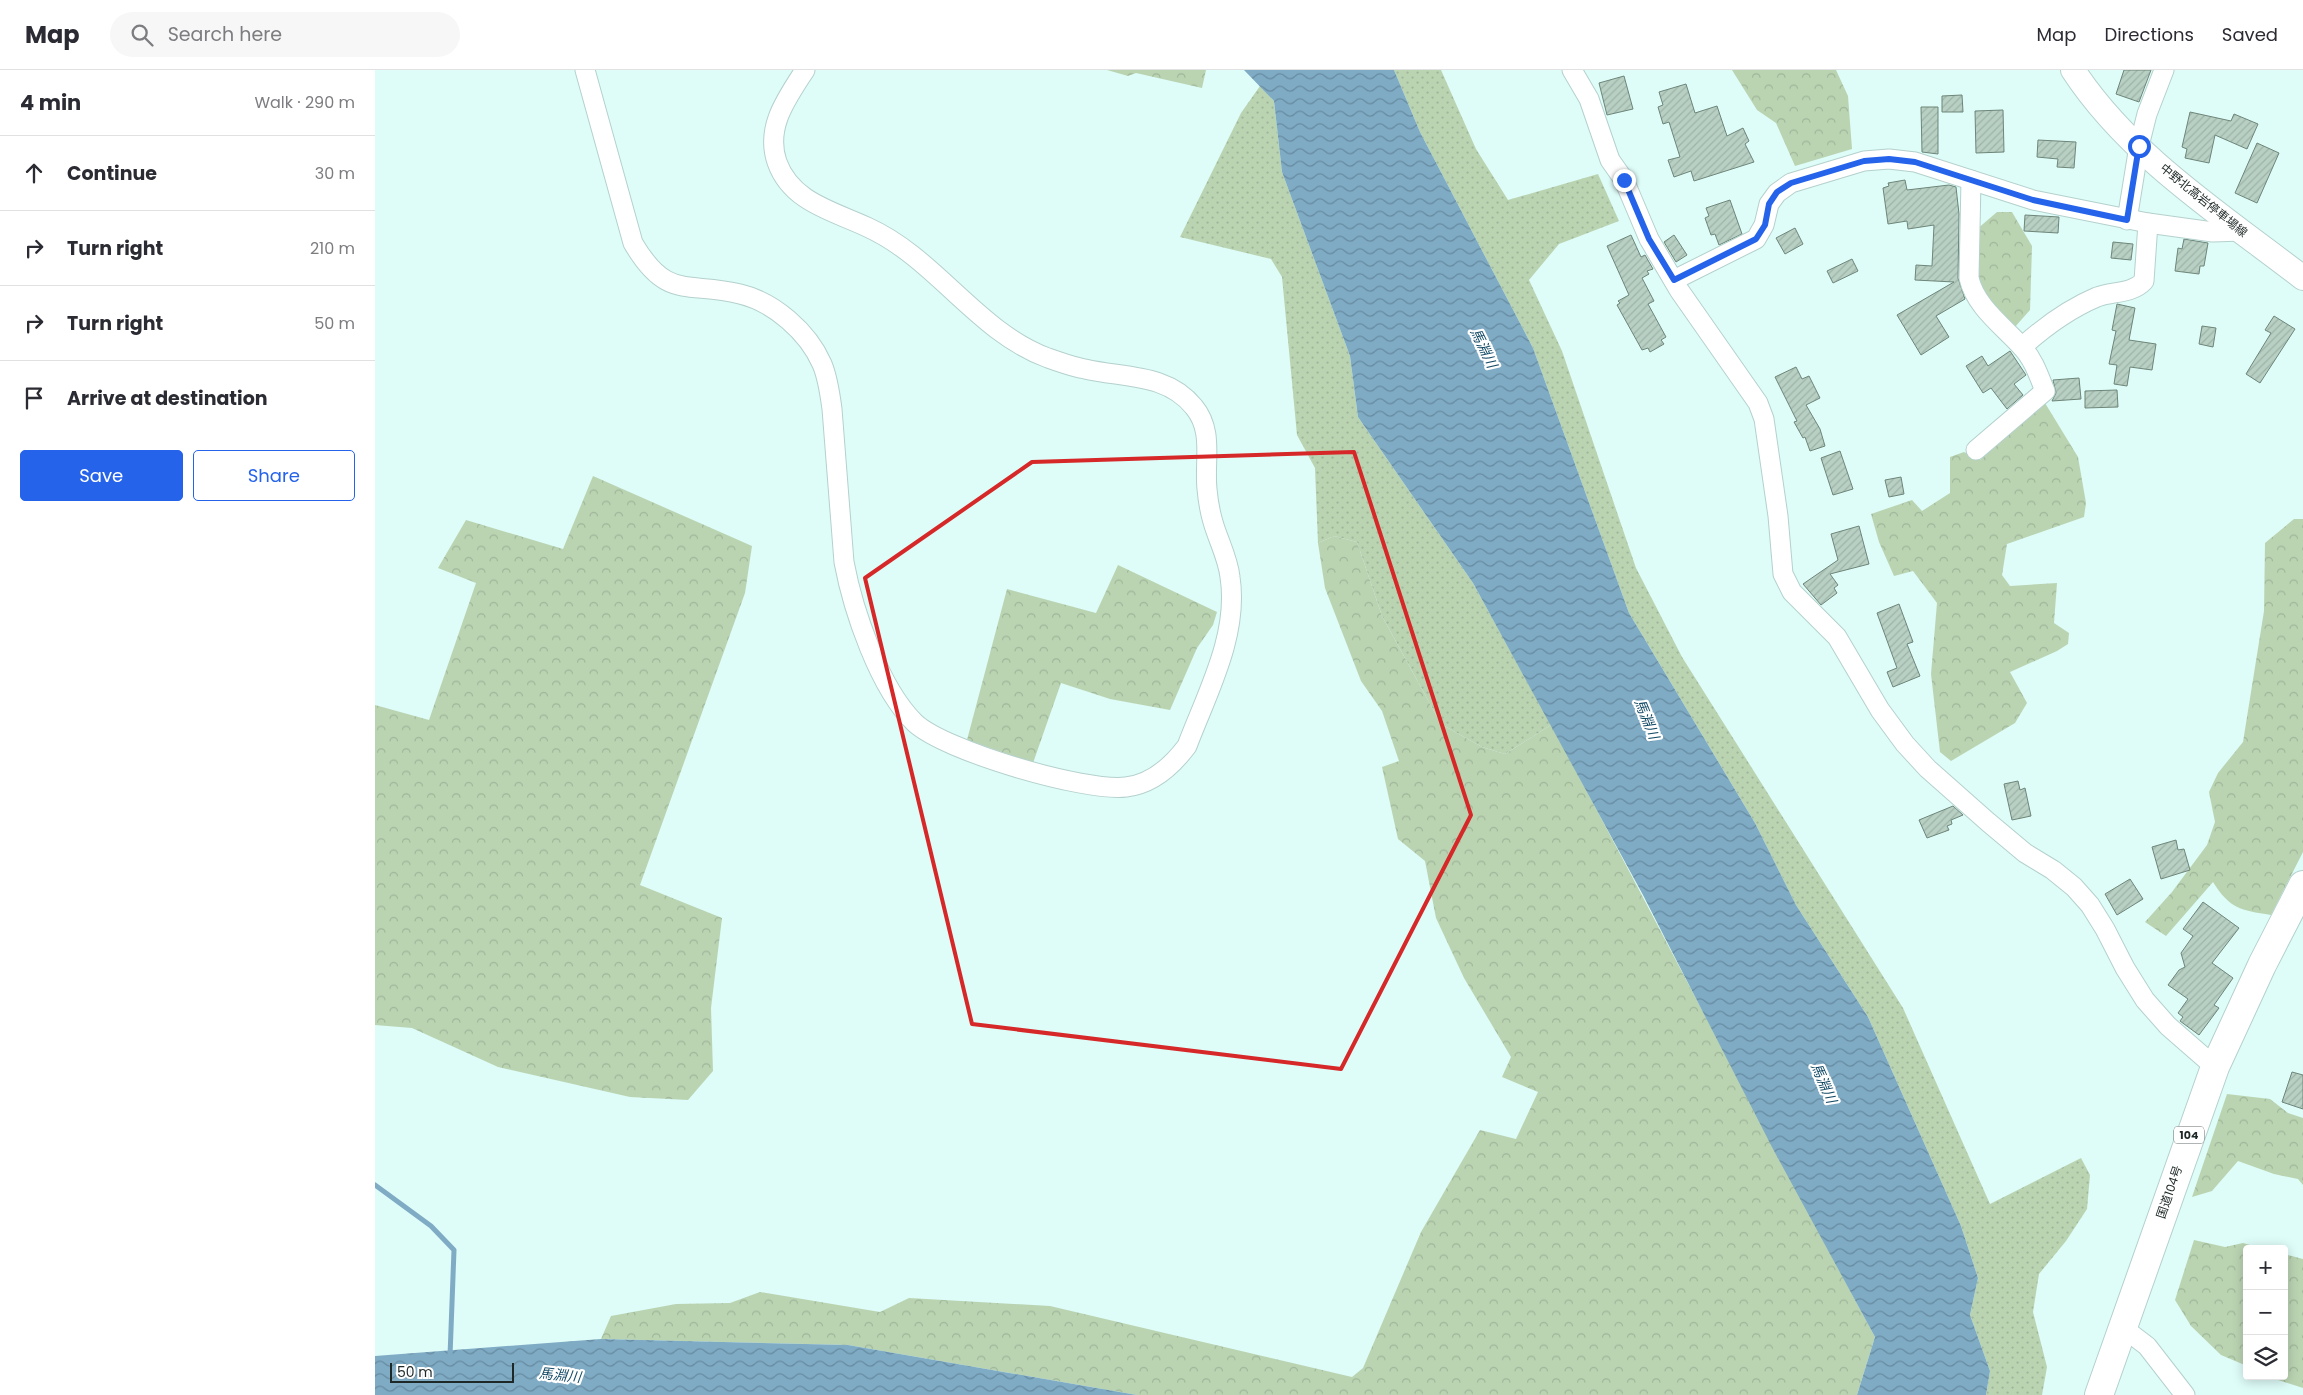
<!DOCTYPE html>
<meta charset="utf-8">
<style>
body{margin:0;font-family:Poppins,"Noto Sans JP",sans-serif;background:#f7f7f7;color:#2b2b33}
.controls{position:absolute;right:15px;bottom:15px;display:grid;overflow:hidden;border-radius:5px;box-shadow:0 2px 12px #0003}
.controls button{width:45px;height:45px;display:grid;place-items:center;padding:0;border:0;border-bottom:1px solid #e1e1e2;background:#fff;color:#2b2b33;font:25px sans-serif}
.scale{position:absolute;left:15px;bottom:12px;width:124px;box-sizing:border-box;padding-left:5px;border:2px solid #1e2927;border-top:0;font-size:14px;line-height:18px;white-space:nowrap;color:#1e2927;-webkit-text-stroke:4px #fff;paint-order:stroke}
.stop{position:absolute;width:15px;height:15px;margin:-11px;border:4px solid #2563eb;border-radius:50%;background:#fff}
.stop.end{background:#2563eb;border-color:#fff;box-shadow:0 1px 5px #0008}
.list{margin:0;padding:0;list-style:none}
h2{display:flex;justify-content:space-between;align-items:center;height:65px;margin:0;padding:0 20px;font-size:21px}
h2 small{font-size:16px;font-weight:400;color:#7c7c81}
.list li{display:grid;grid-template-columns:32px 1fr auto;gap:15px;align-items:center;box-sizing:border-box;height:75px;padding:0 20px;border-top:1px solid #e1e1e2}
.list b{display:block;font-size:19px;white-space:nowrap}
.list em{font-size:16px;font-style:normal;color:#7c7c81}
.actions{display:flex;gap:10px;padding:15px 20px}
.actions a{flex:1;padding:11px 0;border:1px solid #2563eb;border-radius:5px;text-align:center;font-size:18px;color:#2563eb}
.actions .main{background:#2563eb;color:#fff}
.icon{flex:none;width:28px;height:28px;fill:none;stroke:currentColor;stroke-width:2;stroke-linecap:round;stroke-linejoin:round}
.map{position:relative;flex:none;width:1928px;height:1325px;overflow:hidden}
header{display:flex;align-items:center;gap:30px;box-sizing:border-box;height:70px;padding:0 25px;background:#fff;border-bottom:1px solid #e1e1e2}
header strong{font-size:24px}
nav{display:flex;gap:28px;margin-inline-start:auto;font-size:18px}
.search{width:350px;height:45px;background:#f7f7f7;display:flex;align-items:center;gap:12px;box-sizing:border-box;padding:0 18px;border-radius:28px;color:#7c7c81;font-size:19px}
main{display:flex}
aside{flex:1;background:#fff}
.map>svg:first-child{display:block}
.grass{fill:url(#grass-dots)}
.forest{fill:url(#forest-crowns)}
.water{fill:url(#water-waves)}
.lines{fill:none;stroke-linecap:round;stroke-linejoin:round}
.stream{stroke:#7fabc5;stroke-width:5}
.building{fill:url(#building-hatch);stroke:#6e8579}
.minor-casing{stroke:#b4d1cd;stroke-width:21}
.major-casing{stroke:#b4d1cd;stroke-width:26}
.highway-casing{stroke:#b4d1cd;stroke-width:30}
.minor{stroke:#fff;stroke-width:19}
.major{stroke:#fff;stroke-width:24}
.highway{stroke:#fff;stroke-width:28}
.route{stroke:#2563eb;stroke-width:6}
.marked{fill:none;stroke:#d62828;stroke-width:4;stroke-linejoin:round}
.labels{text-anchor:middle;dominant-baseline:central;stroke-width:4.5;stroke-linejoin:round;paint-order:stroke}
.shield{fill:#fff;stroke:#626968;stroke-width:1}
.shield-label{font-size:11px;font-weight:bold;fill:#1e2927}
.street-label{font-size:12px;fill:#1e2927;stroke:#fff}
.water-label{font-size:14px;font-style:italic;fill:#134a66;stroke:#fff}
</style>
<header>
<strong>Map</strong>
<div class="search"><svg class="icon" aria-label="search" viewBox="0 0 24 24"><circle cx="10" cy="10" r="6"/><path d="M15 15l6 6"/></svg>Search here</div>
<nav><a>Map</a><a>Directions</a><a>Saved</a></nav>
</header>
<main>
<aside>
<h2>4 min<small>Walk · 290 m</small></h2>
<ul class="list">
<li><svg class="icon" aria-label="ahead" viewBox="0 0 24 24"><path d="M12 20V5M6 11l6-6 6 6"/></svg><div><b>Continue</b></div><em>30 m</em></li>
<li><svg class="icon" aria-label="right" viewBox="0 0 24 24"><path d="M7 20v-9h11M14 6l5 5-5 5"/></svg><div><b>Turn right</b></div><em>210 m</em></li>
<li><svg class="icon" aria-label="right" viewBox="0 0 24 24"><path d="M7 20v-9h11M14 6l5 5-5 5"/></svg><div><b>Turn right</b></div><em>50 m</em></li>
<li><svg class="icon" aria-label="arrive" viewBox="0 0 24 24"><path d="M6 21V4h12l-3 4 3 4H6"/></svg><div><b>Arrive at destination</b></div></li>
</ul>
<div class="actions"><a class="main">Save</a><a>Share</a></div>
</aside>
<div class="map">
<svg width="1928" height="1325" viewBox="0 0 1928 1325">
<defs>
<pattern id="grass-dots" width="8" height="8" patternUnits="userSpaceOnUse" patternTransform="scale(1.25)"><rect width="8" height="8" fill="#bad4b2"/><path d="M2 2h.1M6 6h.1" fill="none" stroke="#9fb699" stroke-width="1.8" stroke-linecap="round"/></pattern>
<pattern id="forest-crowns" width="20" height="18" patternUnits="userSpaceOnUse" patternTransform="scale(1.25)"><rect width="20" height="18" fill="#bad4b2"/><path d="M2 6a3 3 0 1 1 6 0M12 15a3 3 0 1 1 6 0" fill="none" stroke="#9fb699"/></pattern>
<pattern id="water-waves" width="16" height="10" patternUnits="userSpaceOnUse" patternTransform="scale(1.25)"><rect width="16" height="10" fill="#7fabc5"/><path d="M0 5q4-4 8 0t8 0" fill="none" stroke="#678ba0"/></pattern>
<pattern id="building-hatch" width="6" height="6" patternUnits="userSpaceOnUse" patternTransform="scale(1.25)"><rect width="6" height="6" fill="#b8d0c3"/><path d="M-1 1l2-2M0 6l6-6M5 7l2-2" fill="none" stroke="#9eb3a8"/></pattern>
</defs>
<rect width="100%" height="100%" fill="#defcf8"/>
<g class="grass">
<polygon points="1019,0 1066,0 1101,79 1133,130 1223,104 1244,151 1184,174 1154,210 1187,281 1261,498 1307,587 1528,938 1615,1134 1706,1088 1715,1105 1712,1139 1691,1171 1664,1204 1658,1242 1672,1297 1667,1325 1611,1325 1615,1301 1595,1245 1603,1208 1586,1156 1493,947 1421,835 1380,753 1254,543 1158,278 1045,62"/>
<polygon points="885,16 899,31 907,102 975,286 983,347 1098,513 1176,655 1130,684 1107,677 1066,654 1007,546 982,472 959,466 943,473 940,398 922,365 907,207 896,189 805,167 866,43"/>
</g>
<g class="forest">
<polygon points="732,0 831,0 827,18 761,3 753,6"/>
<polygon points="1357,0 1461,0 1473,26 1477,79 1420,96 1401,53 1382,40"/>
<polygon points="1622,142 1637,142 1657,176 1655,240 1639,258 1622,244 1600,213 1601,160"/>
<polygon points="1670,333 1703,387 1711,433 1709,447 1632,474 1627,505 1635,516 1682,513 1679,553 1694,563 1693,574 1682,581 1635,602 1652,633 1640,653 1576,691 1565,682 1556,604 1562,533 1538,501 1519,506 1504,472 1496,444 1537,430 1547,441 1575,423 1575,387 1589,382 1605,390"/>
<polygon points="218,406 377,476 370,523 265,815 347,848 336,938 338,1001 313,1030 255,1027 123,997 37,958 0,955 0,635 54,650 101,513 63,498 91,450 188,479"/>
<path d="M 1919,449 L 1928,449 L 1928,782 L 1896,845 C 1865,840 1855,839 1838,812 L 1791,866 L 1770,852 L 1797,822 L 1832,775 L 1840,752 L 1834,722 L 1843,703 L 1868,672 L 1889,541 L 1890,473 Z"/>
<path d="M 959,466 L 982,472 L 1007,546 L 1066,654 L 1107,677 L 1130,684 L 1176,655 C 1286,858 1390,1064 1500,1267 L 1482,1325 L 762,1325 L 473,1275 L 226,1269 L 236,1246 L 301,1234 L 355,1233 L 385,1222 L 505,1242 L 534,1228 L 675,1236 L 977,1307 L 988,1298 L 1046,1162 L 1105,1060 L 1141,1069 L 1163,1022 L 1127,1007 L 1136,987 L 1089,908 L 1061,848 L 1050,791 L 1023,769 L 1007,697 L 1024,691 L 1007,641 L 986,611 L 950,518 L 943,473 Z"/>
<polygon points="743,495 842,542 838,555 822,578 795,640 735,629 686,613 658,693 592,670 632,519 721,543"/>
<polygon points="1852,1024 1895,1029 1913,1043 1928,1048 1928,1115 1923,1109 1899,1104 1863,1091 1837,1121 1817,1127"/>
<polygon points="1819,1170 1850,1177 1868,1173 1889,1179 1872,1179 1872,1296 1846,1285 1816,1256 1800,1230"/>
<polygon points="1909,1184 1928,1189 1928,1318 1891,1306 1909,1306"/>
</g>
<g class="water">
<polygon points="869,0 1019,0 1045,62 1158,278 1254,543 1380,753 1421,835 1493,947 1586,1156 1603,1208 1595,1245 1615,1301 1611,1325 1482,1325 1500,1267 1398,1079 1268,825 1098,513 983,347 975,286 907,102 899,31"/>
<polygon points="226,1269 473,1275 762,1325 0,1325 0,1286"/>
</g>
<g class="lines">
<polyline class="stream" points="0,1115 56,1156 79,1180 75,1286"/>
</g>
<g class="building">
<polygon points="1749,0 1776,0 1764,32 1741,24"/>
<polygon points="1249,6 1258,39 1232,45 1224,13"/>
<polygon points="1311,14 1320,43 1342,36 1352,66 1368,58 1374,71 1370,74 1379,92 1319,111 1316,101 1299,107 1293,90 1305,87 1294,52 1288,54 1283,37 1288,35 1284,22"/>
<polygon points="1587,25 1588,42 1567,42 1567,26"/>
<polygon points="1546,37 1563,37 1563,84 1547,82"/>
<polygon points="1628,40 1629,82 1601,83 1600,41"/>
<polygon points="1815,42 1856,51 1859,44 1883,54 1872,79 1840,65 1834,93 1810,88 1812,79 1807,77"/>
<polygon points="1663,70 1701,72 1699,98 1682,97 1683,89 1662,87"/>
<polygon points="1882,73 1904,83 1882,133 1860,123"/>
<polygon points="1530,110 1532,120 1574,115 1581,117 1584,144 1583,208 1590,229 1561,246 1574,267 1546,285 1522,245 1579,212 1540,210 1541,195 1557,196 1559,155 1533,159 1532,151 1513,154 1508,118 1514,116 1513,113"/>
<polygon points="1355,130 1367,164 1344,175 1340,164 1336,165 1330,148 1334,146 1331,138"/>
<polygon points="1650,145 1684,147 1683,163 1649,161"/>
<polygon points="1420,158 1428,174 1410,184 1401,168"/>
<polygon points="1256,165 1266,187 1270,185 1278,199 1272,201 1274,204 1267,208 1279,231 1273,234 1291,267 1286,270 1289,274 1275,282 1273,278 1267,280 1242,235 1245,233 1243,231 1254,225 1232,176"/>
<polygon points="1299,165 1312,185 1301,192 1289,172"/>
<polygon points="1809,169 1833,173 1829,196 1825,196 1824,204 1800,201 1803,178 1807,179"/>
<polygon points="1738,172 1758,174 1756,190 1736,188"/>
<polygon points="1477,189 1483,201 1458,213 1452,201"/>
<polygon points="1742,234 1760,238 1754,270 1781,274 1777,300 1755,297 1752,316 1739,314 1742,295 1734,294 1741,261 1737,260"/>
<polygon points="1899,246 1920,259 1885,313 1871,304 1896,263 1890,260"/>
<polygon points="1827,256 1841,258 1838,277 1824,274"/>
<polygon points="1635,281 1651,305 1639,314 1648,325 1632,339 1616,318 1608,323 1591,296 1607,286 1613,296"/>
<polygon points="1421,297 1427,309 1434,306 1445,328 1431,335 1445,359 1450,376 1435,381 1430,367 1428,368 1419,352 1422,351 1400,307"/>
<polygon points="1704,308 1706,329 1677,331 1681,323 1678,310"/>
<polygon points="1742,320 1743,337 1710,338 1710,321"/>
<polygon points="1465,381 1478,419 1458,425 1446,388"/>
<polygon points="1526,407 1529,424 1514,427 1510,410"/>
<polygon points="1484,456 1494,494 1455,504 1463,515 1459,518 1462,523 1446,535 1428,514 1463,490 1456,464"/>
<polygon points="1524,534 1538,572 1532,574 1545,606 1518,617 1512,602 1522,598 1502,543"/>
<polygon points="1643,711 1645,720 1650,718 1656,746 1637,750 1629,714"/>
<polygon points="1578,736 1588,745 1576,750 1577,754 1572,756 1574,760 1552,768 1544,750"/>
<polygon points="1801,770 1803,780 1809,779 1815,800 1786,809 1777,777"/>
<polygon points="1755,809 1768,829 1742,845 1730,824"/>
<polygon points="1828,832 1864,858 1837,893 1858,908 1839,935 1844,938 1824,965 1805,951 1808,947 1803,943 1813,929 1793,915 1804,900 1810,897 1806,883 1818,866 1808,859"/>
<polygon points="1917,1002 1928,1005 1928,1039 1907,1032"/>
</g>
<g class="lines">
<defs>
<g id="minor">
<path d="M 210,0 L 258,173 C 292,231 312,211 365,224 C 399,232 433,262 447,294 C 453,308 455,324 457,339 L 469,492 C 478,540 504,618 540,653 C 570,681 710,722 751,717 C 778,714 797,696 812,676 C 832,623 864,565 855,507 C 853,488 843,470 838,452 C 835,442 833,430 832,419 C 829,391 839,361 819,337 C 792,303 748,308 710,299 C 698,297 685,292 673,288 C 602,262 561,188 492,157 C 458,141 416,132 402,92 C 390,57 412,28 430,0"/>
<polyline points="1197,0 1214,29 1235,90 1249,110 1274,169 1304,220 1383,333 1389,349 1403,446 1408,504 1417,522 1462,567 1505,640 1530,674 1553,699 1613,752 1650,783 1678,800 1699,817 1715,835 1730,859 1750,898 1770,930 1793,956 1840,997"/>
<path d="M 1596,110 L 1594,208 C 1600,236 1628,256 1646,276 C 1658,288 1664,306 1670,321 L 1601,380"/>
<polyline points="1752,150 1764,76 1772,44 1789,0"/>
<polyline points="1299,210 1381,169 1389,155 1394,134 1402,123 1416,113 1489,91 1514,89 1540,92 1658,130 1773,153 1838,162 1867,161"/>
<path d="M 1647,277 C 1668,258 1696,238 1722,227 C 1738,221 1757,224 1769,211 L 1773,153"/>
<polyline points="1747,1257 1772,1276 1810,1325"/>
</g>
<path id="major" d="M 1698,0 C 1754,86 1848,146 1928,208"/>
<polyline id="highway" points="1724,1325 1840,997 1887,895 1928,815"/>
</defs>
<use href="#minor" class="minor-casing"/>
<use href="#major" class="major-casing"/>
<use href="#highway" class="highway-casing"/>
<use href="#minor" class="minor"/>
<use href="#major" class="major"/>
<use href="#highway" class="highway"/>
</g>
<g class="lines">
<polyline class="route" points="1249,110 1274,169 1299,210 1381,169 1390,155 1394,134 1402,122 1416,113 1489,91 1514,89 1540,92 1658,130 1752,150 1764,76"/>
</g>
<path class="marked" d="M 979,382 L 1096,745 L 966,999 L 597,954 L 490,508 L 657,392 Z"/>
<g class="labels">
<rect class="shield" x="1799" y="1056.5" width="30" height="17" rx="4"/>
<g class="shield-label">
<text x="1814" y="1065">104</text>
</g>
<g class="street-label">
<text transform="translate(1829 130) rotate(39)">中野北高岩停車場線</text>
<text transform="translate(1794 1122) rotate(-71)">国道104号</text>
</g>
<g class="water-label">
<text transform="translate(1109 278) rotate(64)">馬淵川</text>
<text transform="translate(1272 649) rotate(68)">馬淵川</text>
<text transform="translate(1449 1013) rotate(66)">馬淵川</text>
<text transform="translate(185 1305) rotate(6)">馬淵川</text>
</g>
</g>
</svg>
<div class="controls">
<button>+</button>
<button>−</button>
<button><svg class="icon" aria-label="layers" viewBox="0 0 24 24"><path d="M12 4l9 5-9 5-9-5zM3 14l9 5 9-5"/></svg></button>
</div>
<div class="scale">50 m</div>
<div class="stop" style="left:1764px;top:76px"></div>
<div class="stop end" style="left:1249px;top:110px"></div>
</div>
</main>
